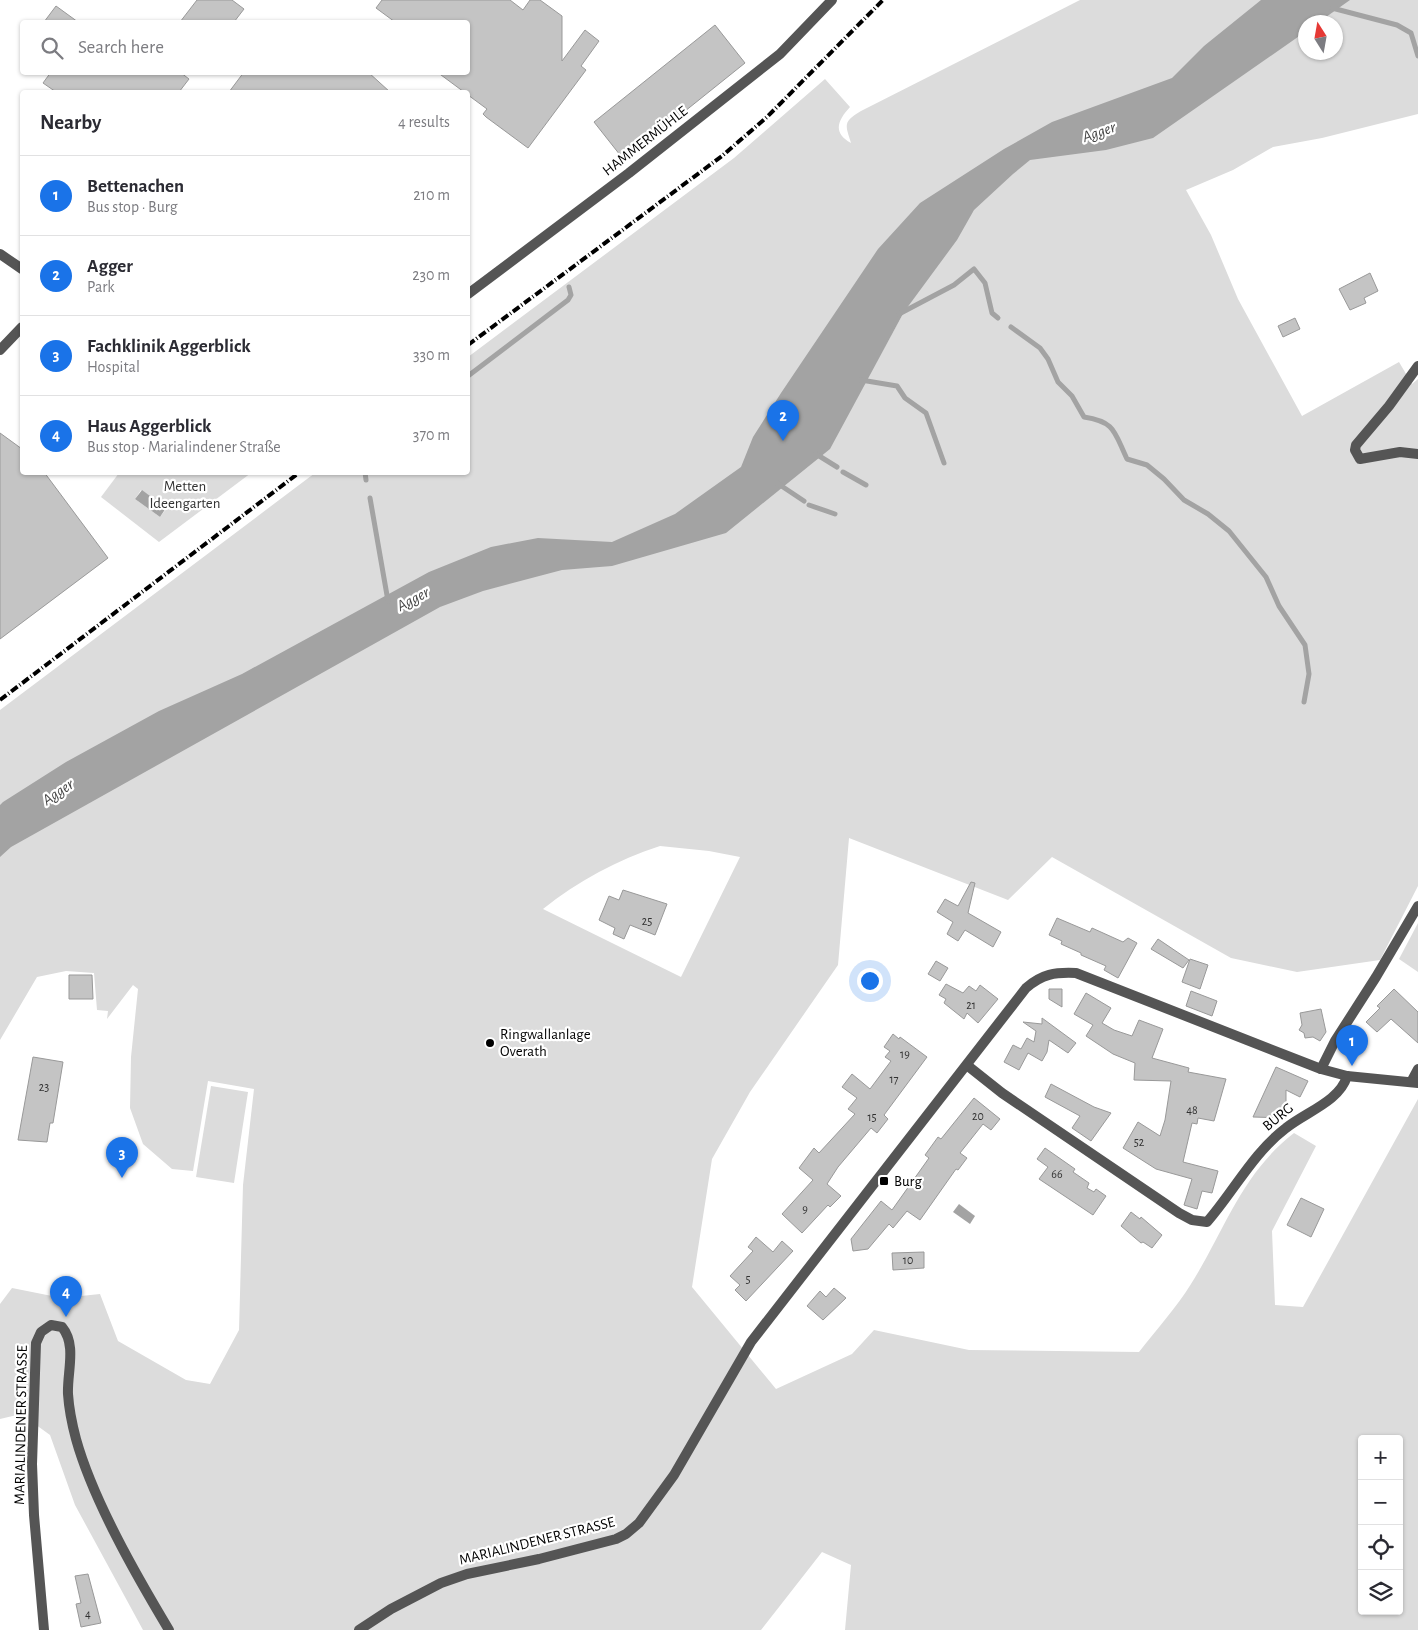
<!DOCTYPE html>
<meta charset="utf-8">
<style>
body{margin:0;font-family:"Alegreya Sans",sans-serif;background:#f2f2f3;color:#2b2b33}
.controls{position:absolute;right:15px;bottom:15px;display:grid;overflow:hidden;border-radius:5px;box-shadow:0 1px 4px #0004}
.controls button{width:45px;height:45px;display:grid;place-items:center;padding:0;border:0;border-bottom:1px solid #e1e1e2;background:#fff;color:#2b2b33;font:25px sans-serif}
.compass{position:absolute;left:1298px;top:15px;width:45px;height:45px;border-radius:50%;background:#fff;box-shadow:0 1px 4px #0004;rotate:349deg}
.you{position:absolute;left:869px;top:980px;width:18px;height:18px;margin:-12px;border:4px solid #fff;border-radius:50%;background:#1a73e8;box-shadow:0 0 0 8px #1a73e833}
.badge{display:grid;place-items:center;width:32px;height:32px;border-radius:50%;background:#1a73e8;color:#fff;font-size:16px;font-weight:700}
.pin{position:absolute;translate:-50% -41px;filter:drop-shadow(0 1px 2px #0008)}
.pin::after{content:'';position:absolute;top:26px;width:18px;height:15px;background:inherit;clip-path:polygon(0 0,100% 0,50% 100%)}
.list{margin:0;padding:0;list-style:none}
h2{display:flex;justify-content:space-between;align-items:center;height:65px;margin:0;padding:0 20px;font-size:21px}
h2 small{font-size:16px;font-weight:400;color:#7c7c81}
.list li{display:grid;grid-template-columns:32px 1fr auto;gap:15px;align-items:center;box-sizing:border-box;height:80px;padding:0 20px;border-top:1px solid #e1e1e2}
.list b{display:block;font-size:19px;white-space:nowrap}
.list p{margin:0;font-size:16px;white-space:nowrap;color:#7c7c81}
.list em{font-size:16px;font-style:normal;color:#7c7c81}
.icon{flex:none;width:28px;height:28px;fill:none;stroke:currentColor;stroke-width:2;stroke-linecap:round;stroke-linejoin:round}
.map{position:relative;flex:none;width:1418px;height:1630px;overflow:hidden}
.search{position:absolute;background:#fff;box-shadow:0 1px 4px #0004;left:20px;top:20px;width:450px;height:55px;display:flex;align-items:center;gap:12px;box-sizing:border-box;padding:0 18px;border-radius:5px;color:#7c7c81;font-size:19px}
.panel{position:absolute;background:#fff;box-shadow:0 1px 4px #0004;left:20px;top:90px;width:450px;height:385px;border-radius:5px}
.map>svg:first-child{display:block}
.green{fill:#dcdcdc;fill-rule:evenodd}
.water{fill:#a3a3a3}
.lines{fill:none;stroke-linecap:round;stroke-linejoin:round}
.stream{stroke:#a3a3a3;stroke-width:5}
.building{fill:#c4c4c4;stroke:#999}
.street{stroke:#555;stroke-width:10}
.rail{stroke:#000;stroke-width:4;stroke-dasharray:8 2.5 1 2.5;stroke-linecap:butt}
.poi-dot{fill:#000;stroke:#fff;stroke-width:2}
.labels{text-anchor:middle;dominant-baseline:central;stroke-width:4.5;stroke-linejoin:round;paint-order:stroke}
.number-label{font-size:12px;fill:#313131}
.street-label{font-size:15px;fill:#000;stroke:#fff}
.park-label{font-size:15px;fill:#333;stroke:#fff}
.poi-label{font-size:15px;fill:#000;stroke:#fff;text-anchor:start}
.water-label{font-size:16px;font-style:italic;fill:#444;stroke:#fff}
</style>
<div class="map">
<svg width="1418" height="1630" viewBox="0 0 1418 1630">
<rect width="100%" height="100%" fill="#fff"/>
<g class="green">
<path d="M 1080,0 L 1418,0 L 1418,114 L 1322,138 L 1273,147 L 1233,170 L 1186,190 L 1211,235 L 1238,299 L 1302,416 L 1399,362 L 1412,384 L 1418,379 L 1418,886 L 1380,960 L 1297,972 L 1231,958 L 1052,857 L 1008,900 L 849,838 L 838,965 L 750,1092 L 712,1159 L 692,1287 L 776,1389 L 852,1354 L 874,1330 L 969,1350 L 1139,1352 C 1156,1330 1176,1308 1191,1284 C 1225,1230 1241,1174 1294,1133 L 1316,1146 L 1272,1231 L 1275,1305 L 1303,1307 L 1418,1099 L 1418,1630 L 845,1630 L 851,1565 L 822,1552 L 761,1630 L 143,1630 L 75,1505 L 50,1435 L 21,1414 L 0,1419 L 0,1304 L 12,1288 L 62,1298 L 100,1294 L 118,1341 L 186,1380 L 210,1384 L 239,1330 L 243,1185 L 254,1089 L 208,1081 L 193,1171 L 172,1169 L 143,1144 L 130,1108 L 131,1057 L 138,989 L 133,985 L 107,1019 L 108,1011 L 97,1010 L 94,973 L 66,971 L 37,977 L 0,1040 L 0,710 L 315,473 L 468,472 L 468,357 L 734,158 L 825,79 L 850,107 C 838,120 832,133 851,143 C 845,124 843,122 861,111 ZM 1306,22 L 1336,22 L 1336,52 L 1306,52 ZM 909,274 L 926,280 L 904,312 L 872,370 ZM 660,846 L 709,851 L 740,857 L 681,977 L 543,909 C 578,881 617,860 660,846 ZM 1362,1439 L 1399,1439 L 1399,1611 L 1362,1611 Z"/>
<path d="M 119,473 L 251,473 L 159,542 L 101,497 ZM 141,490 L 166,509 L 160,517 L 135,499 Z"/>
<polygon points="1418,923 1418,972 1399,959"/>
<polygon points="211,1086 248,1092 234,1183 196,1177"/>
</g>
<g class="water">
<polygon points="1261,0 1350,0 1319,22 1306,22 1305,32 1153,138 1106,150 1030,160 1013,174 974,210 957,240 904,312 830,449 726,533 612,566 562,570 483,591 440,607 11,847 0,857 0,805 3,802 66,762 159,711 242,674 429,572 491,547 538,538 612,542 675,514 741,467 753,437 781,393 878,249 920,203 1004,149 1052,122 1172,78 1204,46"/>
<polygon points="142,490 166,508 160,517 135,499"/>
<polygon points="959,1204 975,1216 970,1224 953,1212"/>
</g>
<g class="lines">
<g class="stream">
<polyline points="1332,8 1397,25 1411,33 1418,56"/>
<polyline points="899,314 954,285 974,269 985,283 992,313 998,318"/>
<path d="M 1011,327 L 1040,348 L 1048,359 L 1058,382 L 1072,396 L 1084,417 C 1116,422 1114,432 1127,459 L 1147,465 L 1164,479 L 1184,500 L 1208,514 L 1229,531 L 1266,577 L 1279,606 L 1305,645 L 1309,674 L 1304,702"/>
<polyline points="468,376 568,300 571,295 569,287"/>
<polyline points="861,380 897,386 905,398 926,413 944,463"/>
<polyline points="816,454 837,467"/>
<polyline points="365,472 366,480"/>
<polyline points="843,472 866,485"/>
<polyline points="777,483 804,501"/>
<polyline points="370,498 388,601"/>
<polyline points="809,505 835,514"/>
</g>
</g>
<g class="building">
<polygon points="197,0 232,0 244,9 234,22 180,22"/>
<polygon points="382,0 510,0 523,10 530,0 540,0 562,16 562,61 585,30 599,41 581,66 586,70 528,148 486,117 483,114 487,109 468,95 468,92 464,92 437,72 468,72 468,22 395,22 376,8"/>
<polygon points="56,6 78,22 44,22"/>
<polygon points="715,25 745,63 624,160 594,122"/>
<polygon points="51,72 180,72 189,79 179,92 56,92 43,83"/>
<polygon points="244,72 368,72 390,92 229,92"/>
<polygon points="1370,273 1378,291 1364,298 1366,303 1350,310 1339,289"/>
<polygon points="1295,318 1300,329 1283,337 1278,326"/>
<polygon points="0,433 22,449 22,472 44,472 108,558 0,639"/>
<polygon points="971,882 975,883 968,913 1001,932 993,947 965,930 958,941 947,934 953,922 937,912 945,899 958,906"/>
<polygon points="623,890 667,904 655,935 630,925 624,939 613,934 615,928 599,920 609,896 619,900"/>
<polygon points="1057,918 1090,932 1092,928 1123,942 1128,938 1137,943 1118,978 1104,970 1106,966 1081,955 1081,953 1061,944 1062,941 1049,935"/>
<polygon points="1158,939 1189,960 1183,968 1151,949"/>
<polygon points="1190,959 1208,965 1200,989 1182,982"/>
<polygon points="936,961 948,968 940,981 928,974"/>
<polygon points="69,975 92,975 93,999 69,999"/>
<polygon points="946,984 963,993 969,986 976,991 980,985 998,999 978,1023 967,1013 964,1019 944,1003 946,999 939,995"/>
<polygon points="1049,989 1062,989 1062,1007 1049,999"/>
<polygon points="1394,989 1418,1012 1418,1043 1391,1019 1377,1032 1366,1022 1380,1008 1377,1006"/>
<polygon points="1191,991 1217,1001 1212,1016 1186,1006"/>
<polygon points="1086,993 1111,1008 1102,1023 1114,1030 1132,1036 1139,1020 1163,1029 1152,1058 1189,1068 1188,1072 1226,1079 1214,1121 1198,1118 1197,1124 1192,1123 1183,1162 1218,1171 1212,1193 1202,1191 1197,1209 1184,1205 1192,1179 1156,1169 1123,1148 1138,1122 1160,1136 1165,1120 1171,1081 1134,1080 1135,1063 1113,1054 1086,1036 1093,1025 1074,1014"/>
<polygon points="1321,1009 1326,1032 1320,1041 1313,1037 1305,1038 1304,1033 1299,1030 1302,1025 1300,1013"/>
<polygon points="1042,1018 1076,1043 1068,1053 1049,1040 1047,1052 1042,1061 1028,1053 1019,1070 1004,1062 1013,1045 1021,1049 1027,1038 1034,1042 1036,1031 1023,1022 1042,1024"/>
<polygon points="893,1034 899,1039 900,1037 927,1057 884,1115 888,1119 877,1133 871,1128 838,1167 827,1184 841,1196 830,1207 828,1205 802,1233 782,1214 813,1180 799,1168 814,1148 819,1153 855,1114 848,1109 857,1098 842,1087 852,1074 870,1089 891,1061 885,1057 890,1051 884,1047"/>
<polygon points="33,1057 63,1062 53,1123 50,1123 47,1142 18,1140"/>
<polygon points="1276,1067 1308,1081 1300,1097 1286,1090 1286,1118 1253,1117"/>
<polygon points="1051,1084 1094,1107 1111,1113 1091,1141 1072,1128 1080,1116 1045,1097"/>
<polygon points="974,1098 1000,1119 991,1130 983,1124 960,1153 967,1158 958,1170 956,1169 920,1220 907,1211 893,1228 889,1224 868,1249 853,1251 851,1239 881,1201 892,1210 929,1158 925,1155 938,1137 941,1139"/>
<polygon points="1045,1148 1075,1169 1073,1172 1089,1183 1087,1188 1094,1192 1096,1189 1106,1196 1093,1215 1039,1179 1048,1167 1037,1159"/>
<polygon points="1301,1198 1324,1209 1311,1237 1287,1225"/>
<polygon points="1131,1212 1140,1219 1141,1217 1162,1235 1152,1248 1143,1242 1141,1243 1121,1226"/>
<polygon points="756,1237 773,1252 782,1241 793,1251 746,1301 735,1290 740,1285 730,1276 753,1251 748,1247"/>
<polygon points="924,1252 924,1268 893,1270 892,1253"/>
<polygon points="834,1288 846,1298 823,1320 807,1306 820,1291 826,1297"/>
<polygon points="88,1574 101,1623 81,1627 76,1604 81,1603 75,1576"/>
</g>
<g class="lines">
<g class="street">
<polyline points="0,254 22,269"/>
<polyline points="468,294 629,173 780,54 832,0"/>
<polyline points="0,350 22,327"/>
<polyline points="1418,366 1389,406 1356,445 1355,450 1360,459 1400,452 1418,454"/>
<path d="M 968,1066 L 1002,1093 L 1179,1213 L 1192,1220 L 1207,1222 C 1234,1191 1253,1153 1286,1128 C 1306,1112 1340,1101 1347,1076"/>
<polyline points="1321,1069 1335,1041 1376,977 1418,906"/>
<polyline points="1411,1082 1418,1069"/>
<path d="M 44,1630 L 34,1515 L 32,1464 L 36,1343 L 41,1332 L 51,1325 L 62,1327 C 77,1345 67,1372 68,1394 C 69,1409 72,1424 76,1439 C 93,1500 136,1575 169,1630"/>
<path d="M 359,1630 L 391,1609 L 441,1583 L 467,1574 L 539,1559 L 616,1539 L 626,1534 L 639,1523 L 674,1475 L 751,1342 L 1026,988 C 1042,974 1055,972 1076,973 L 1321,1069 L 1347,1076 L 1418,1083"/>
</g>
<g class="rail">
<polyline points="468,345 722,156 767,117 883,0"/>
<polyline points="0,700 300,472"/>
</g>
</g>
<g class="poi-dot">
<circle cx="490" cy="1043" r="5"/>
<rect x="879" y="1176" width="10" height="10" rx="2.5"/>
</g>
<g class="labels">
<g class="number-label">
<text x="647" y="921">25</text>
<text x="971" y="1005">21</text>
<text x="905" y="1054">19</text>
<text x="894" y="1079">17</text>
<text x="44" y="1087">23</text>
<text x="1192" y="1110">48</text>
<text x="978" y="1116">20</text>
<text x="872" y="1117">15</text>
<text x="1139" y="1142">52</text>
<text x="1057" y="1174">66</text>
<text x="805" y="1209">9</text>
<text x="908" y="1260">10</text>
<text x="748" y="1279">5</text>
<text x="88" y="1614">4</text>
</g>
<g class="street-label">
<text transform="translate(645 141) rotate(-38)">HAMMERMÜHLE</text>
<text transform="translate(1278 1117) rotate(-39)">BURG</text>
<text transform="translate(21 1425) rotate(-89)">MARIALINDENER STRASSE</text>
<text transform="translate(537 1541) rotate(-14)">MARIALINDENER STRASSE</text>
</g>
<g class="park-label">
<text x="185" y="486">Metten<tspan x="185" dy="17">Ideengarten</tspan></text>
</g>
<g class="poi-label">
<text x="500" y="1034">Ringwallanlage<tspan x="500" dy="17">Overath</tspan></text>
<text x="894" y="1181">Burg</text>
</g>
<g class="water-label">
<text transform="translate(1099 132) rotate(-19)">Agger</text>
<text transform="translate(413 599) rotate(-28)">Agger</text>
<text transform="translate(58 792) rotate(-34)">Agger</text>
</g>
</g>
</svg>
<div class="controls">
<button>+</button>
<button>−</button>
<button><svg class="icon" aria-label="locate" viewBox="0 0 24 24"><circle cx="12" cy="12" r="6"/><path d="M12 2v4M12 18v4M2 12h4M18 12h4"/></svg></button>
<button><svg class="icon" aria-label="layers" viewBox="0 0 24 24"><path d="M12 4l9 5-9 5-9-5zM3 14l9 5 9-5"/></svg></button>
</div>
<svg class="compass" viewBox="-18 -18 36 36"><path d="M0-13l5 13h-10z" fill="#e53935"/><path d="M0 13l5-13h-10z" fill="#7c7c81"/></svg>
<div class="you"></div>
<div class="pin badge" style="left:1352px;top:1066px">1</div>
<div class="pin badge" style="left:783px;top:441px">2</div>
<div class="pin badge" style="left:122px;top:1178px">3</div>
<div class="pin badge" style="left:66px;top:1317px">4</div>
<div class="search"><svg class="icon" aria-label="search" viewBox="0 0 24 24"><circle cx="10" cy="10" r="6"/><path d="M15 15l6 6"/></svg>Search here</div>
<section class="panel">
<h2>Nearby<small>4 results</small></h2>
<ul class="list">
<li><span class="badge">1</span><div><b>Bettenachen</b><p>Bus stop · Burg</p></div><em>210 m</em></li>
<li><span class="badge">2</span><div><b>Agger</b><p>Park</p></div><em>230 m</em></li>
<li><span class="badge">3</span><div><b>Fachklinik Aggerblick</b><p>Hospital</p></div><em>330 m</em></li>
<li><span class="badge">4</span><div><b>Haus Aggerblick</b><p>Bus stop · Marialindener Straße</p></div><em>370 m</em></li>
</ul>
</section>
</div>
